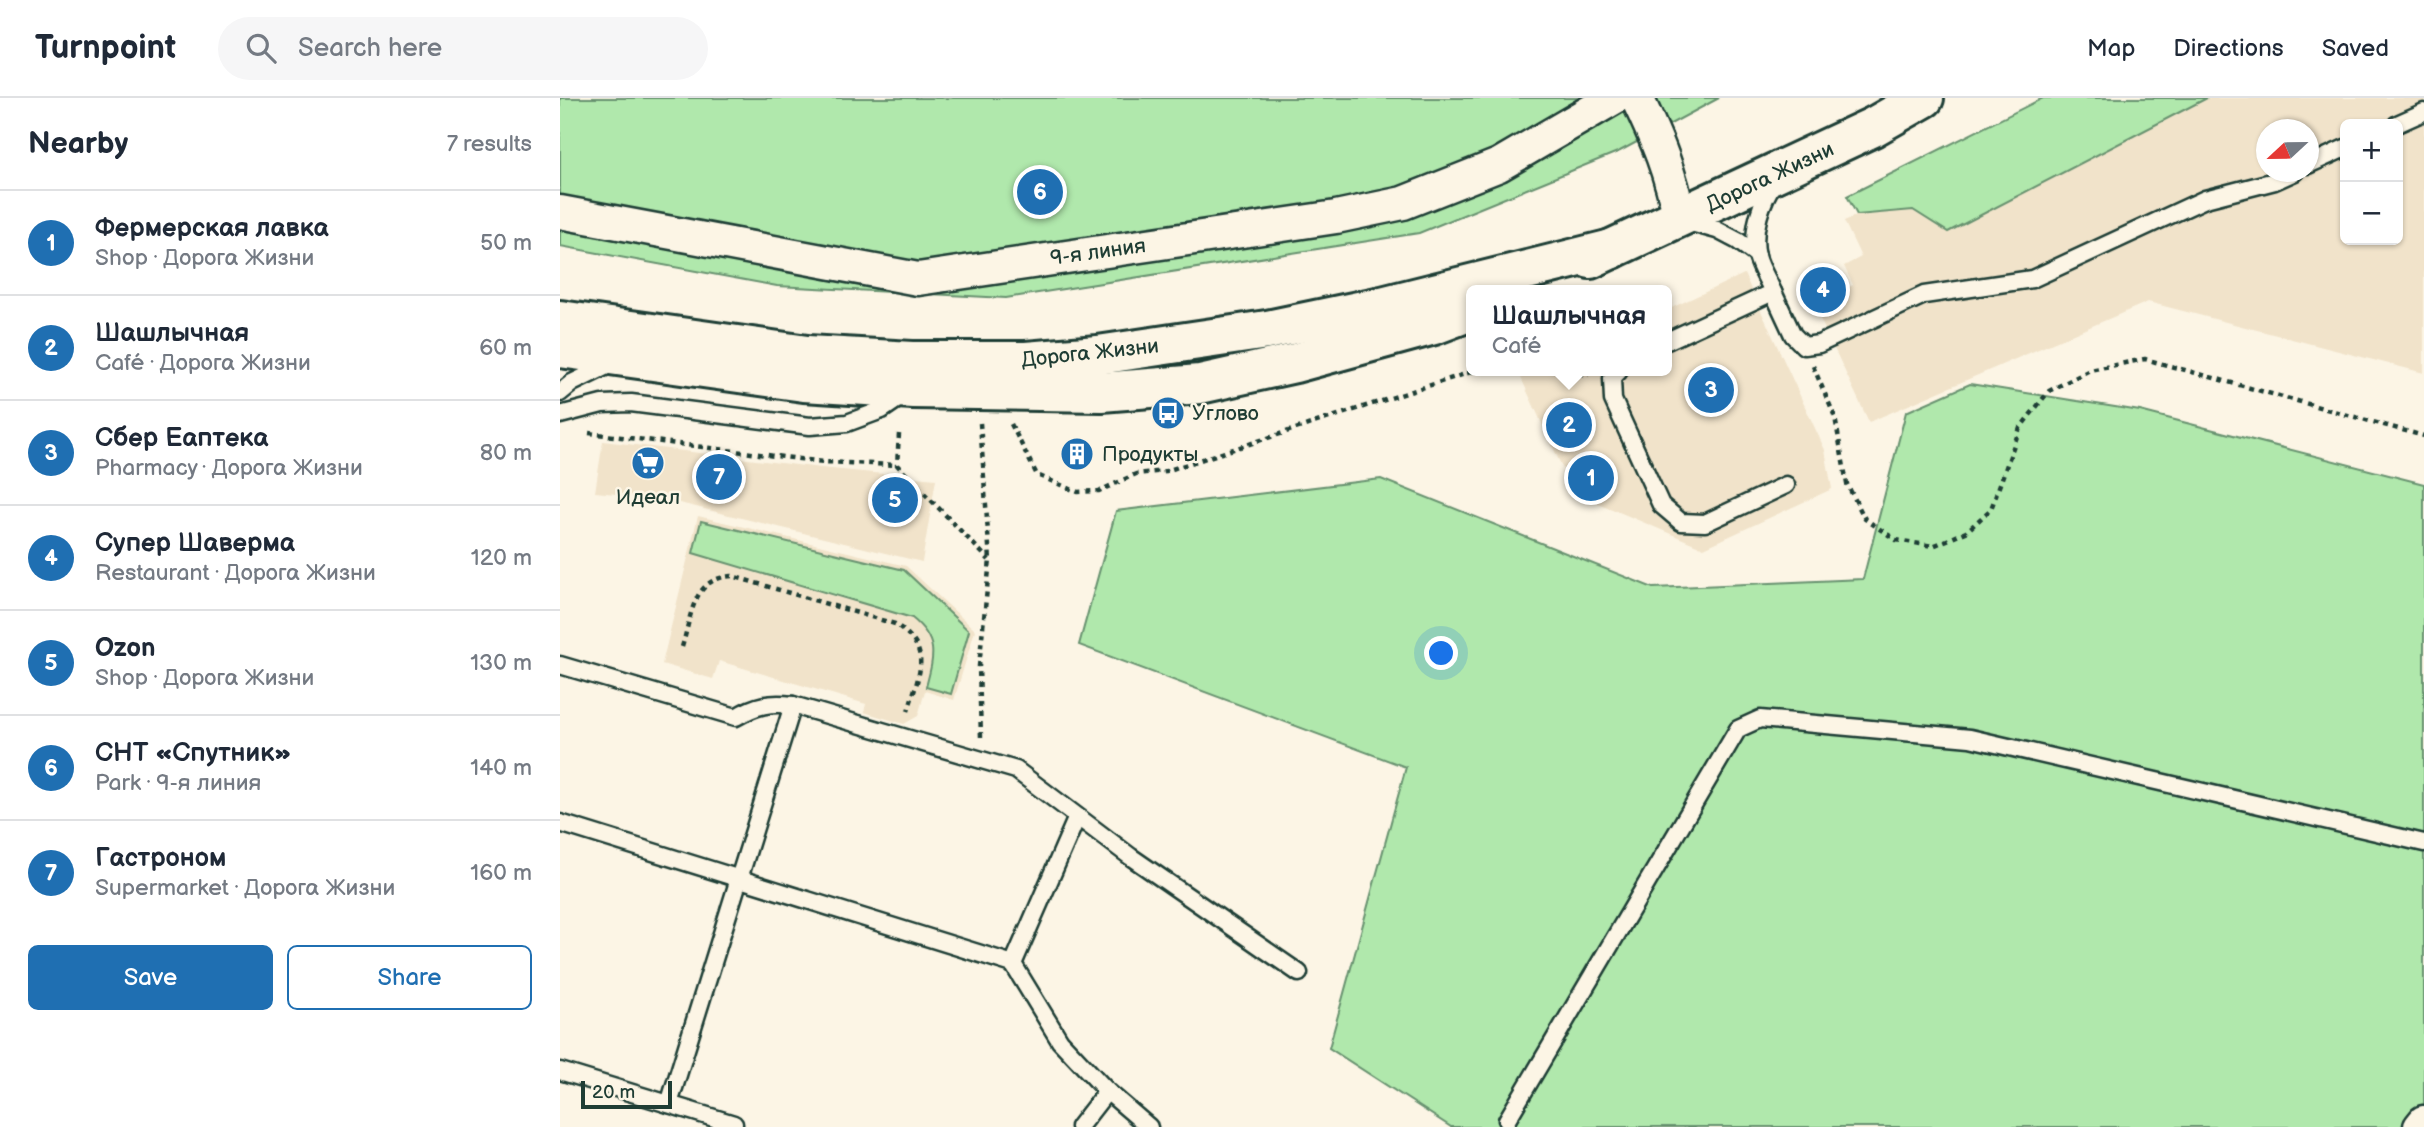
<!DOCTYPE html>
<meta charset="utf-8">
<style>
body{margin:0;font-family:"Balsamiq Sans",sans-serif;background:#f6f6f7;color:#1f2937}
.controls{position:absolute;right:21px;top:21px;display:grid;overflow:hidden;border-radius:10px;box-shadow:0 2px 5px #0004}
.controls button{width:63px;height:63px;display:grid;place-items:center;padding:0;border:0;border-bottom:2px solid #e0e1e3;background:#fff;color:#1f2937;font:35px sans-serif}
.compass{position:absolute;left:1696px;top:21px;width:63px;height:63px;border-radius:50%;background:#fff;box-shadow:0 2px 5px #0004;rotate:248deg}
.scale{position:absolute;left:21px;bottom:18px;width:91px;box-sizing:border-box;padding-left:7px;border:4px solid #1f3d34;border-top:0;font-size:19px;line-height:24px;white-space:nowrap;color:#1f3d34;-webkit-text-stroke:5px #fcf5e5;paint-order:stroke}
.you{position:absolute;left:882px;top:556px;width:24px;height:24px;margin:-18px;border:5px solid #fff;border-radius:50%;background:#1a73e8;box-shadow:0 0 0 10px #1a73e833}
.badge{display:grid;place-items:center;width:46px;height:46px;border-radius:50%;background:#1f6fb2;color:#fff;font-size:23px;font-weight:700}
.pin{position:absolute;translate:-50% -50%;border:4px solid #fff;box-shadow:0 2px 7px #0006}
.popup{position:absolute;left:906px;top:187px;width:206px;height:91px;box-sizing:border-box;display:grid;place-content:center;border-radius:10px;background:#fff;filter:drop-shadow(0 2px 5px #0005);font-size:23px;white-space:nowrap;color:#747a83}
.popup b{font-size:26px;color:#1f2937}
.popup::after{content:'';position:absolute;left:50%;top:100%;margin-left:-14px;border:14px solid transparent;border-top-color:#fff}
.list{margin:0;padding:0;list-style:none}
h2{display:flex;justify-content:space-between;align-items:center;height:91px;margin:0;padding:0 28px;font-size:30px}
h2 small{font-size:23px;font-weight:400;color:#747a83}
.list li{display:grid;grid-template-columns:46px 1fr auto;gap:21px;align-items:center;box-sizing:border-box;height:105px;padding:0 28px;border-top:2px solid #e0e1e3}
.list b{display:block;font-size:26px;white-space:nowrap}
.list p{margin:0;font-size:23px;white-space:nowrap;color:#747a83}
.list em{font-size:23px;font-style:normal;color:#747a83}
.actions{display:flex;gap:14px;padding:21px 28px}
.actions a{flex:1;padding:16px 0;border:2px solid #1f6fb2;border-radius:10px;text-align:center;font-size:24px;color:#1f6fb2}
.actions .main{background:#1f6fb2;color:#fff}
.icon{flex:none;width:38px;height:38px;fill:none;stroke:currentColor;stroke-width:2;stroke-linecap:round;stroke-linejoin:round}
.map{position:relative;flex:none;width:1864px;height:1029px;overflow:hidden}
header{display:flex;align-items:center;gap:42px;box-sizing:border-box;height:98px;padding:0 35px;background:#fff;border-bottom:2px solid #e0e1e3}
header strong{font-size:33px}
nav{display:flex;gap:38px;margin-inline-start:auto;font-size:24px}
.search{width:490px;height:63px;background:#f6f6f7;display:flex;align-items:center;gap:18px;box-sizing:border-box;padding:0 24px;border-radius:38px;color:#747a83;font-size:26px}
main{display:flex}
aside{flex:1;background:#fff}
.map>svg:first-child{display:block}
.built{fill:#f1e3ca;fill-rule:evenodd}
.green{fill:#b0e8ac;stroke:#689270;stroke-width:2}
.lines{fill:none;stroke-linecap:round;stroke-linejoin:round}
.lane-casing{stroke:#1f3d34;stroke-width:21}
.street-casing{stroke:#1f3d34;stroke-width:37}
.secondary-casing{stroke:#1f3d34;stroke-width:44}
.path{stroke:#1f3d34;stroke-width:4.5;stroke-dasharray:5 5;stroke-linecap:butt}
.lane{stroke:#fcf5e5;stroke-width:16}
.street{stroke:#fcf5e5;stroke-width:32}
.secondary{stroke:#fcf5e5;stroke-width:38}
.labels{text-anchor:middle;dominant-baseline:central;stroke-width:5;stroke-linejoin:round;paint-order:stroke}
.street-label{font-size:21px;fill:#1f3d34;stroke:#fcf5e5}
.poi-label{font-size:21px;fill:#1f3d34;stroke:#fcf5e5;text-anchor:start}
</style>
<header>
<strong>Turnpoint</strong>
<div class="search"><svg class="icon" aria-label="search" viewBox="0 0 24 24"><circle cx="10" cy="10" r="6"/><path d="M15 15l6 6"/></svg>Search here</div>
<nav><a>Map</a><a>Directions</a><a>Saved</a></nav>
</header>
<main>
<aside>
<h2>Nearby<small>7 results</small></h2>
<ul class="list">
<li><span class="badge">1</span><div><b>Фермерская лавка</b><p>Shop · Дорога Жизни</p></div><em>50 m</em></li>
<li><span class="badge">2</span><div><b>Шашлычная</b><p>Café · Дорога Жизни</p></div><em>60 m</em></li>
<li><span class="badge">3</span><div><b>Сбер Еаптека</b><p>Pharmacy · Дорога Жизни</p></div><em>80 m</em></li>
<li><span class="badge">4</span><div><b>Супер Шаверма</b><p>Restaurant · Дорога Жизни</p></div><em>120 m</em></li>
<li><span class="badge">5</span><div><b>Ozon</b><p>Shop · Дорога Жизни</p></div><em>130 m</em></li>
<li><span class="badge">6</span><div><b>СНТ «Спутник»</b><p>Park · 9-я линия</p></div><em>140 m</em></li>
<li><span class="badge">7</span><div><b>Гастроном</b><p>Supermarket · Дорога Жизни</p></div><em>160 m</em></li>
</ul>
<div class="actions"><a class="main">Save</a><a>Share</a></div>
</aside>
<div class="map">
<svg width="1864" height="1029" viewBox="0 0 1864 1029">
<rect width="100%" height="100%" fill="#fcf5e5"/>
<filter id="ink" filterUnits="userSpaceOnUse"><feTurbulence type="fractalNoise" baseFrequency=".0143" numOctaves="2"/><feDisplacementMap in="SourceGraphic" scale="14" xChannelSelector="R" yChannelSelector="G"/><feConvolveMatrix kernelMatrix="1 2 1 2 8 2 1 2 1" color-interpolation-filters="sRGB"/></filter>
<g filter="url(#ink)">
<g class="built">
<path d="M 1647,0 L 1864,0 L 1864,275 L 1588,204 L 1309,324 L 1253,206 L 1293,187 L 1284,168 L 1301,159 L 1284,123 L 1297,117 L 1353,112 L 1388,134 ZM 1785,26 L 1838,26 L 1838,142 L 1785,142 ZM 1706,32 L 1748,32 L 1748,74 L 1706,74 Z"/>
<polygon points="1184,176 1265,352 1272,391 1144,450 1014,395 961,280 976,273 1107,273 1107,212"/>
<polygon points="43,343 261,370 376,381 362,464 99,400 35,394"/>
<polygon points="138,418 346,468 415,532 394,602 365,593 358,618 344,626 304,614 306,606 159,563 153,581 102,566"/>
</g>
<g class="green">
<polygon points="0,0 1159,0 1060,53 859,135 446,200 217,188 0,148"/>
<polygon points="1483,0 1647,0 1388,134 1353,112 1297,117 1287,98"/>
<polygon points="1410,286 1580,313 1864,386 1864,1008 1847,1029 891,1029 769,950 846,669 519,547 556,413 821,381 1093,490 1303,481 1346,314"/>
<path d="M 141,423 L 344,472 L 409,533 L 391,596 L 366,589 C 374,558 379,542 352,520 L 133,455 Z"/>
</g>
<g class="lines">
<defs>
<g id="lane">
<polyline points="1837,26 1864,14"/>
<polyline points="1748,67 1785,50"/>
<polyline points="1124,123 1157,132 1178,143 1197,157"/>
<polyline points="1213,194 1233,237 1244,248 1259,246 1364,197 1472,181 1645,101 1715,83 1735,74"/>
<path d="M 1107,243 L 1213,194 C 1208,182 1200,170 1197,158 C 1191,133 1201,103 1215,83"/>
<polyline points="1059,273 1052,280 1053,302 1101,407 1121,424 1145,425 1226,387"/>
<polyline points="0,295 12,285 49,267"/>
<polyline points="0,317 42,306 71,305 250,328 287,325 322,312 344,297"/>
<path d="M 0,567 L 176,619 C 196,607 210,604 233,607 L 456,672 L 571,759 L 739,875"/>
<polyline points="0,725 453,866 500,943 547,993 589,1029"/>
<polyline points="453,866 517,719"/>
<polyline points="0,973 174,1026"/>
<polyline points="109,1006 233,607"/>
<polyline points="947,1022 1178,631 1200,621 1410,640 1864,745"/>
<polyline points="519,1029 547,993"/>
</g>
<g id="street">
<path d="M 1077,0 C 1098,44 1110,73 1120,121"/>
<polyline points="0,114 358,181 776,119 843,105 939,67 1054,0"/>
<polyline points="1860,1029 1864,1024"/>
</g>
<g id="secondary">
<polyline points="1030,161 1313,29 1364,0"/>
<polyline points="0,222 247,257 352,263 466,263 538,257 707,232 822,208 1052,151"/>
<polyline points="0,250 244,284 353,291 541,294 640,286 735,265 874,227 911,213"/>
</g>
</defs>
<use href="#lane" class="lane-casing"/>
<use href="#street" class="street-casing"/>
<use href="#secondary" class="secondary-casing"/>
<g class="path">
<polyline points="1253,268 1275,319 1287,386 1305,421 1336,442 1373,448 1406,434 1431,411 1460,330 1489,293 1530,272 1585,261 1864,338"/>
<polyline points="999,273 1029,277"/>
<polyline points="420,325 430,462 419,568 421,640"/>
<polyline points="451,326 477,377 518,394 539,393 576,376 606,373 914,273"/>
<polyline points="29,335 264,364 337,367"/>
<polyline points="339,336 337,367 429,462"/>
<path d="M 122,549 C 132,517 132,480 172,478 L 335,526 C 374,552 359,575 348,613"/>
</g>
<use href="#lane" class="lane"/>
<use href="#street" class="street"/>
<use href="#secondary" class="secondary"/>
</g>
</g>
<defs>
<symbol id="bus-disc" viewBox="-11 -11 22 22"><circle r="9.5" fill="#1f6fb2" stroke="#fcf5e5"/><path d="M-5-6H5V4H4V6H2V4H-2V6H-4V4H-5ZM-3.5-4V0h7V-4ZM-3.5 1.2v1.5H-2V1.2ZM2 1.2v1.5H3.5V1.2Z" fill="#fff"/></symbol>
<symbol id="building-disc" viewBox="-11 -11 22 22"><circle r="9.5" fill="#1f6fb2" stroke="#fcf5e5"/><path d="M-4-6H4V6H1V3H-1V6H-4ZM-2.5-4.3h1.7v1.8h-1.7ZM.8-4.3h1.7v1.8H.8ZM-2.5-1h1.7V.8h-1.7ZM.8-1h1.7V.8H.8Z" fill="#fff"/></symbol>
<symbol id="supermarket-disc" viewBox="-11 -11 22 22"><circle r="9.5" fill="#1f6fb2" stroke="#fcf5e5"/><path d="M-6-5.5h2.5l.6 2H6L4.5 2H-2.5L-4.4-4H-6ZM-1.5 3.2a1.3 1.3 0 1 0 .1 0ZM3 3.2a1.3 1.3 0 1 0 .1 0Z" fill="#fff"/></symbol>
</defs>
<g fill-rule="evenodd">
<use href="#bus-disc" x="589" y="296" width="38" height="38"/>
<use href="#building-disc" x="498" y="337" width="38" height="38"/>
<use href="#supermarket-disc" x="69" y="346" width="38" height="38"/>
</g>
<g class="labels">
<g class="street-label">
<text transform="translate(1210 79) rotate(-25)">Дорога Жизни</text>
<text transform="translate(538 154) rotate(-8)">9-я линия</text>
<text transform="translate(530 255) rotate(-6)">Дорога Жизни</text>
</g>
<g class="poi-label">
<text x="632" y="315">Углово</text>
<text x="542" y="356">Продукты</text>
<text x="88" y="399" text-anchor="middle">Идеал</text>
</g>
</g>
</svg>
<div class="controls">
<button>+</button>
<button>−</button>
</div>
<svg class="compass" viewBox="-18 -18 36 36"><path d="M0-13l5 13h-10z" fill="#e53935"/><path d="M0 13l5-13h-10z" fill="#747a83"/></svg>
<div class="scale">20 m</div>
<div class="you"></div>
<div class="pin badge" style="left:1031px;top:380px">1</div>
<div class="pin badge" style="left:1009px;top:327px">2</div>
<div class="popup"><b>Шашлычная</b>Café</div>
<div class="pin badge" style="left:1151px;top:292px">3</div>
<div class="pin badge" style="left:1263px;top:192px">4</div>
<div class="pin badge" style="left:335px;top:402px">5</div>
<div class="pin badge" style="left:480px;top:94px">6</div>
<div class="pin badge" style="left:159px;top:379px">7</div>
</div>
</main>
